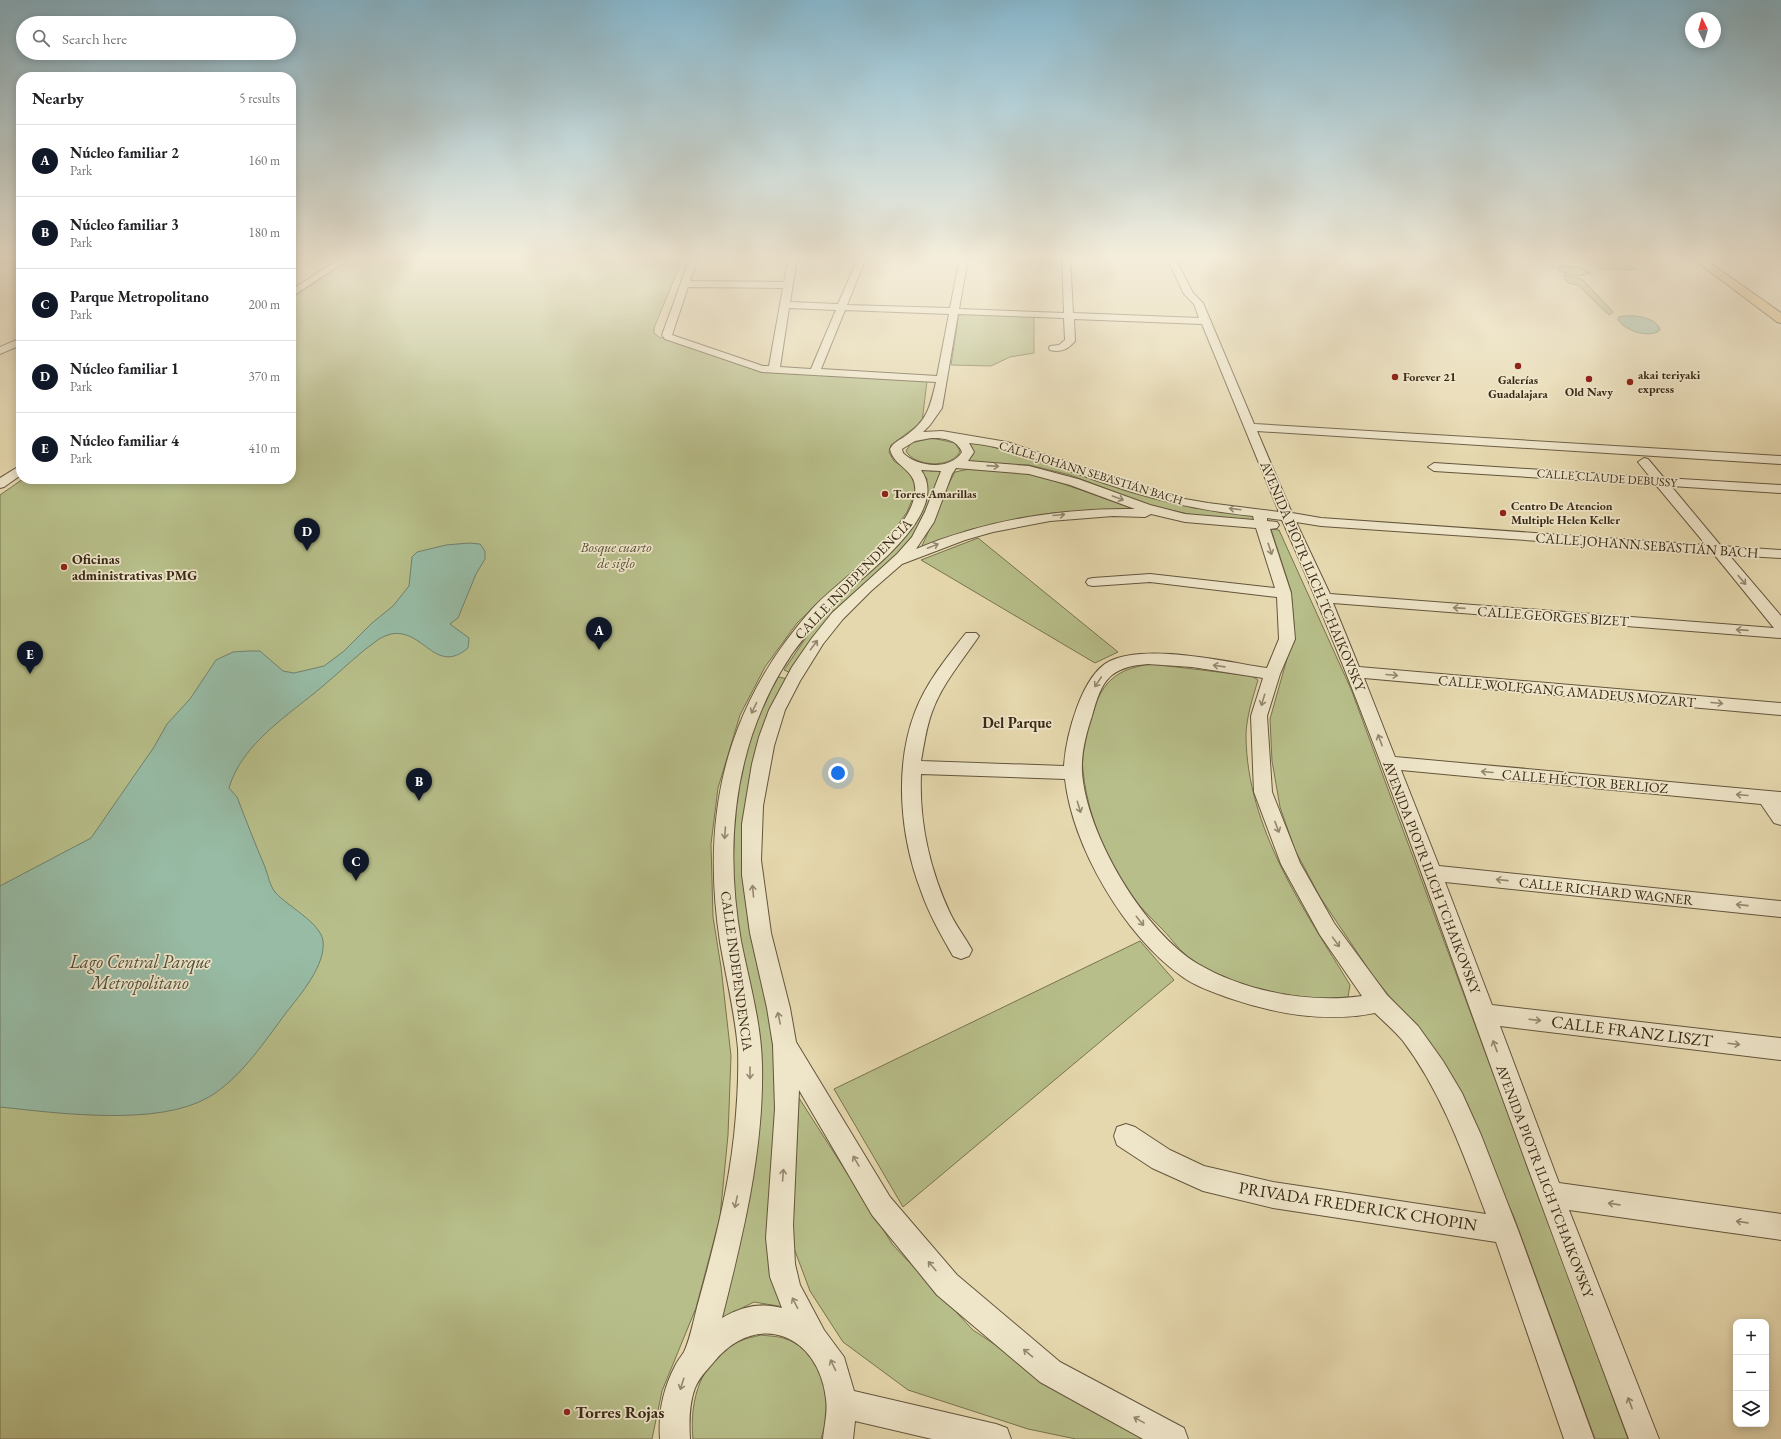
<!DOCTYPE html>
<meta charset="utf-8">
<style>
body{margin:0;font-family:"EB Garamond",serif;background:#f2f2f2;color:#202124}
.controls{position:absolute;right:12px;bottom:12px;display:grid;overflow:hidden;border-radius:8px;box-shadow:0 2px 10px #0003}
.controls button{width:36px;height:36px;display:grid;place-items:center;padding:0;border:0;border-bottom:1px solid #e0e0e0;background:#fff;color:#202124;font:20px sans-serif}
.compass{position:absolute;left:1685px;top:12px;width:36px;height:36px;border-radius:50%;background:#fff;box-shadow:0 2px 10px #0003;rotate:355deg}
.you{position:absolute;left:838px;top:773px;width:14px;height:14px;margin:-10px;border:3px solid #fff;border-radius:50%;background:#1a73e8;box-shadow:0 0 0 6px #1a73e833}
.badge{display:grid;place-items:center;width:26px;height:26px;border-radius:50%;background:#111827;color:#fff;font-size:13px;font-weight:700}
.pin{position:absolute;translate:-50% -33px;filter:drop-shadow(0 1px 2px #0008)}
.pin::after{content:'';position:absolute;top:21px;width:14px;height:12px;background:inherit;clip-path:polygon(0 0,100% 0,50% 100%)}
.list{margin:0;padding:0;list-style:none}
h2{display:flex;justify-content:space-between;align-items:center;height:52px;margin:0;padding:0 16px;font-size:17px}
h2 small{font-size:13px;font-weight:400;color:#757577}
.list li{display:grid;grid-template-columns:26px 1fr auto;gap:12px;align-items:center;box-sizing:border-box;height:72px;padding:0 16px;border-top:1px solid #e0e0e0}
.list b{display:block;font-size:15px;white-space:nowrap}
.list p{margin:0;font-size:13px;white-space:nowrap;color:#757577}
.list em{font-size:13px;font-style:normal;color:#757577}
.icon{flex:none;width:22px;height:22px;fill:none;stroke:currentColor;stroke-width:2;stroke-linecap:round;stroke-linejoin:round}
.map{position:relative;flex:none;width:1781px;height:1439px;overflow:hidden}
.search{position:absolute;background:#fff;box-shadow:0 2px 10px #0003;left:16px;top:16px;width:280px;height:44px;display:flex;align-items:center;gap:10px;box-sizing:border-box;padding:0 14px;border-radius:22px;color:#757577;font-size:15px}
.panel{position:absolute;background:#fff;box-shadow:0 2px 10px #0003;left:16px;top:72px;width:280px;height:412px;border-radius:16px}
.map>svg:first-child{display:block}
.green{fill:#b7be89;stroke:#787450}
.water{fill:#97bba5;stroke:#71816c}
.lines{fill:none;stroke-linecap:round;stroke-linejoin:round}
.minor-casing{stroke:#64553c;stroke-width:2}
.major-casing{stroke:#392916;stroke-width:2}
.minor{fill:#efe6ca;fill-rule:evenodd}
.major{fill:#e3bc77;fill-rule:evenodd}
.oneway{stroke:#948870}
.poi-dot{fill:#8f2418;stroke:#efe6ca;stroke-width:1.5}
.labels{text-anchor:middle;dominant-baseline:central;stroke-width:3.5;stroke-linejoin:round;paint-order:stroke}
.far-poi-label{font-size:12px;font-weight:bold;fill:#392916;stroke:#efe6ca;text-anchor:start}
.far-street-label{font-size:12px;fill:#392916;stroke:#efe6ca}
.street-label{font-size:14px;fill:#392916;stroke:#efe6ca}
.park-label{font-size:14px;font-style:italic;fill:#584e33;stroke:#efe6ca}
.poi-label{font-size:14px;font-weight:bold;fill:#392916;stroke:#efe6ca;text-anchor:start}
.neighbourhood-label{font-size:15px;font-weight:bold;fill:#392916;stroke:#efe6ca}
.near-street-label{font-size:17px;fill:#392916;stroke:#efe6ca}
.near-poi-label{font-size:17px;font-weight:bold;fill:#392916;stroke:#efe6ca;text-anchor:start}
.near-water-label{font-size:18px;font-style:italic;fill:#504e3a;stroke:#efe6ca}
</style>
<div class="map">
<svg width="1781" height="1439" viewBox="0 0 1781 1439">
<rect width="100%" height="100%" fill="#e6d8ae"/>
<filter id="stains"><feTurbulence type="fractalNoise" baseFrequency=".005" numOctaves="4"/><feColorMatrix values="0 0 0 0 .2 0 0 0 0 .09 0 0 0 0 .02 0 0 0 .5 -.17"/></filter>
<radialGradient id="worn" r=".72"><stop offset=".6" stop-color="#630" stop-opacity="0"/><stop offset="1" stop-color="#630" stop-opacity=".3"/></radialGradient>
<g class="green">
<polygon points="350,258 683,258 654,328 654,333 659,337 762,371 927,381 922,422 891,445 889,452 894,461 907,470 913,477 916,484 915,493 907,512 890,536 870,558 832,590 797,623 765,667 740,715 718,788 711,844 713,917 721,967 731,1056 728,1135 720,1217 696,1308 662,1391 652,1439 0,1439 0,495 23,479 291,479 291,299"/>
<polygon points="1588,258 1623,258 1637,270 1601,269"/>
<path d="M 1561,266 L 1579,267 L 1590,273 C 1582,278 1566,275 1558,269 Z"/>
<path d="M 1564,275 L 1582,279 L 1613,312 L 1609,315 L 1578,285 C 1572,284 1564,284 1564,275 Z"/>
<polygon points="959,313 1034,316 1034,353 1010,357 991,366 951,365"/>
<path d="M 932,438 L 955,443 L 960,451 C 953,469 914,467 906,451 L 911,443 Z"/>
<polygon points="968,440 1032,458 1132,492 1194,508 1253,513 1255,521 1193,515 1152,506 1070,475 1029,465 966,463 973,455 972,448"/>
<path d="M 919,468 L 931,471 L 942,470 C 931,491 929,518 914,538 C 896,562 873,576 851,596 C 826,618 809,645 791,673 L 784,670 L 816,623 L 846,592 L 908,534 L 925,501 L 927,479 Z"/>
<path d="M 969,469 L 1016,471 L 1047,478 L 1137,510 L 1052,513 L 972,529 L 921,548 C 933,523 941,497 955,472 Z"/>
<polygon points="1271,529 1279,530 1351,689 1628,1439 1595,1439 1514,1217 1445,1065 1373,976 1320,897 1295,850 1280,807 1272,761 1270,719 1288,655 1294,625 1291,591"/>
<polygon points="978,538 1118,652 1095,663 921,560"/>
<path d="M 1151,664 L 1252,676 L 1258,680 C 1253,697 1246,718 1246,736 C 1247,829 1304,909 1350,985 L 1348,997 C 1297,1002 1236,988 1192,960 C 1181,953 1172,939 1163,930 C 1155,922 1147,914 1140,906 C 1104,863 1077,793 1083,738 C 1084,729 1090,720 1092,712 C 1104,680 1117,669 1151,664 Z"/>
<polygon points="774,676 788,679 747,828 778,1045 790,1308 754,1302 718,1320 753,1109 734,912 729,831 738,762"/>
<polygon points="1140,941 1174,980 903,1207 834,1089"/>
<polygon points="799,1098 893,1245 973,1330 1096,1412 1149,1439 1076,1439 1028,1429 908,1390 843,1342 810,1291 792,1243"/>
<path d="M 761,1335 C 768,1336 776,1336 783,1338 C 814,1347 830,1384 827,1415 C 826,1423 823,1431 821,1439 L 693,1439 C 689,1400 701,1358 740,1341 C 746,1338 754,1337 761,1335 Z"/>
</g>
<g class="water">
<path d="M 1623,316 C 1634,315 1657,317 1660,330 C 1650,339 1626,331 1618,320 L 1619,317 Z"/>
<path d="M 469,543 L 480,544 L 485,551 L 485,559 L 476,574 L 458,618 L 450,624 L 469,638 L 468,648 C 435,676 424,628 391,634 C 387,635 383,637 379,639 C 359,653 342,670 323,686 C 289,715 242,743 229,788 L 237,797 C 246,820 255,844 265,867 C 268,875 270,886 275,892 C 287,906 321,923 323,941 C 326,965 300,995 286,1013 C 265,1041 241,1078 209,1097 C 158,1127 57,1113 0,1107 L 0,886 L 91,838 L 154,747 L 167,724 L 190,699 L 216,660 L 233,652 L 249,651 L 260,651 L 283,671 L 294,673 L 324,666 L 344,651 L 372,623 L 393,606 L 409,586 L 412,557 L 417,552 L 446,545 Z"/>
</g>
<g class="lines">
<defs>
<g id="minor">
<polygon points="341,258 350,258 291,297 291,290"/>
<path d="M 690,258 L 698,258 L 690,281 L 784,282 L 789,258 L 797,258 L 790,302 L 838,304 L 858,258 L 866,258 L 847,305 L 950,308 L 960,258 L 968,258 L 959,309 L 1064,313 L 1062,258 L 1070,258 L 1073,313 L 1199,318 L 1194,304 L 1184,294 L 1167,258 L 1175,258 L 1193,293 L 1203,303 L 1254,424 L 1781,456 L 1781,464 L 1257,431 L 1292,513 L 1321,518 L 1706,545 L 1656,485 L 1434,471 L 1428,467 L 1434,463 L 1650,477 L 1638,462 L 1644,458 L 1648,459 L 1664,478 L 1781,485 L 1781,493 L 1671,486 L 1721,546 L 1781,550 L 1781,558 L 1729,555 L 1781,616 L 1781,638 L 1333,603 L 1359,667 L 1781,703 L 1781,715 L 1364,678 L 1395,757 L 1781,792 L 1781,825 L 1774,823 L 1761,804 L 1401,770 L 1439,866 L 1781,901 L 1781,917 L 1445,882 L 1492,1005 L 1781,1038 L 1781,1060 L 1500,1026 L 1559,1183 L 1781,1214 L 1781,1240 L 1569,1210 L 1659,1439 L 1629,1439 C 1576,1299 1524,1158 1473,1017 C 1414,851 1354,682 1282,520 L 1267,518 L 1267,521 L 1277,522 L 1279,525 L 1277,528 L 1270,529 L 1291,593 L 1295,639 L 1280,674 L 1267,716 L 1272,792 L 1300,863 L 1334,923 L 1387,995 L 1418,1026 L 1443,1061 L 1462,1093 L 1481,1135 L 1518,1230 L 1594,1439 L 1564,1439 L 1496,1242 L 1273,1208 L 1203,1191 L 1152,1168 L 1117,1145 L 1114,1136 L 1117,1127 L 1126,1124 L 1135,1127 L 1170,1150 L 1204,1166 L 1273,1182 L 1486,1214 C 1463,1153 1442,1093 1403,1041 C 1395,1031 1384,1022 1375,1013 C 1326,1023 1276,1014 1229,998 C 1213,992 1194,986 1180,975 C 1124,934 1073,848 1065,779 L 921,774 C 919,822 930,870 950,913 C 956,926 965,937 972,950 L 969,956 L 961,959 L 953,956 C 941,935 929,914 921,891 C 900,836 894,767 915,712 C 926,683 947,657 966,633 L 976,633 L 979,636 C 962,661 942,684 932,712 C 926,728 924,745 921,761 L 1064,766 C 1066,737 1081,675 1110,661 C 1147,643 1226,662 1267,668 L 1279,639 L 1277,597 L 1150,582 L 1093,586 L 1088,585 L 1086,582 L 1088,579 L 1093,578 L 1150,574 L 1275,588 L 1256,528 L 1185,522 L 1151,514 L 1145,517 L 1113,516 L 1050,521 L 993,532 L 965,540 L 902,564 L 871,591 L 843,619 L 823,644 L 800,681 L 785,710 L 774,746 L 763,806 L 761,860 L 771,933 L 790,1008 L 796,1042 L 890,1197 L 957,1275 L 1060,1362 L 1184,1428 L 1188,1439 L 1143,1439 L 1040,1382 L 937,1295 L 872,1215 L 799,1090 L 793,1225 L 795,1264 L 800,1285 L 807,1298 L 824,1330 L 844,1357 L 854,1391 L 996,1424 L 1007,1428 L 1011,1439 L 932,1439 L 855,1421 L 853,1439 L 823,1439 C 824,1427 828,1412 826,1399 C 819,1334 756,1309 713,1363 C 706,1371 699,1378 695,1388 C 689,1404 689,1422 690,1439 L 660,1439 C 658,1413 663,1389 675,1366 C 677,1361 681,1357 684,1352 C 691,1337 694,1317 699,1300 C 714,1246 728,1191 734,1136 C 737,1107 739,1078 738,1049 C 735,1013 726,977 720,942 C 709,870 711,797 738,728 C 755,684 780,645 812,609 C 839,579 910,535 915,493 C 918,469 894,468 890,449 C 894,442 898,441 904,437 C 927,421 930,408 936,382 L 762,372 L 665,339 L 662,335 ZM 688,287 L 783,288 L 769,366 L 763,366 L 672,335 ZM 789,308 L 836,310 L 811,369 L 780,367 ZM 845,310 L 949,314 L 937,376 L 821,369 ZM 958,314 L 1064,318 L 1065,340 L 1059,345 L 1050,346 L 1049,348 L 1050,350 C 1061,353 1068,349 1075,341 L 1074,319 L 1202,324 L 1279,512 L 1208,503 L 1173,497 L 1007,442 L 942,431 L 923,432 L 930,425 L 942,408 ZM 931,438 C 943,438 957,439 962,452 C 950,471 917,467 903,453 L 902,449 L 915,441 ZM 969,443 C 1016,447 1060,469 1104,483 C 1153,500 1201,511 1253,516 L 1254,520 L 1185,514 L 1150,505 L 1078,479 L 1029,466 L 968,461 L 974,452 ZM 956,468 L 1029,474 L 1070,485 L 1135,509 C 1060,508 986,520 916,549 L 934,522 L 952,474 ZM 921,470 L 941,471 L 925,512 L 912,537 L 897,554 L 832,613 L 812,638 L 792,667 L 769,710 L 759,737 L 752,764 L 742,824 L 742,875 L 750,933 L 767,1008 L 773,1045 L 775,1109 L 766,1238 L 770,1277 L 782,1308 C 761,1302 740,1307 722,1318 C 743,1235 764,1150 762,1064 C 761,1022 749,981 741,941 C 729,872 730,802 752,735 C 764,700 781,666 804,638 C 815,625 825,611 838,600 C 864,575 952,513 921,470 ZM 1296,522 L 1321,526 L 1713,553 L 1774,628 L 1330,594 ZM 1148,664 L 1192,667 L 1263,678 L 1251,716 L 1254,792 L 1281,864 L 1320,935 L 1362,996 C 1309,1004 1244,991 1198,964 C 1144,932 1086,834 1082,772 C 1081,753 1086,734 1092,716 C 1102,680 1109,667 1148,664 Z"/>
<polygon points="21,338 21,345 0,354 0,347"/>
<polygon points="21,465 21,475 4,487 0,488 0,478"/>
</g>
<polygon id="major" points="1692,258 1703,258 1781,313 1781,323 1777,322"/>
</defs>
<use href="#minor" class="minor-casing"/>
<use href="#major" class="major-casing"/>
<use href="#minor" class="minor"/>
<use href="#major" class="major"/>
</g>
<defs><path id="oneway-shaft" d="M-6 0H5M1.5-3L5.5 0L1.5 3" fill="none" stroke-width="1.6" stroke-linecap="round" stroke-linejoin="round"/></defs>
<g class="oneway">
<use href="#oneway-shaft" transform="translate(993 466) rotate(4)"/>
<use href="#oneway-shaft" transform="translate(1118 498) rotate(20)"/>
<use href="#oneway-shaft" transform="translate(1235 509) rotate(-173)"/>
<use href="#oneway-shaft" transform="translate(1059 515) rotate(-5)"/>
<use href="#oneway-shaft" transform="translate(933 546) rotate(-22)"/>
<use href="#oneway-shaft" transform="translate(1270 549) rotate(72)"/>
<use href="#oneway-shaft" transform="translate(1742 580) rotate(50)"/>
<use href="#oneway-shaft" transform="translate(1459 608) rotate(-176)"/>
<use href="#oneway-shaft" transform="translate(1742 630) rotate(-176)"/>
<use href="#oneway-shaft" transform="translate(814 645) rotate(-53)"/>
<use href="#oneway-shaft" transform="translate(1219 666) rotate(-172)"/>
<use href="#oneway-shaft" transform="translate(1392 675) rotate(5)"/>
<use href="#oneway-shaft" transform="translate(1098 682) rotate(124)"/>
<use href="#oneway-shaft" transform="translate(1263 700) rotate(107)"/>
<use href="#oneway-shaft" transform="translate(1717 703) rotate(5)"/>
<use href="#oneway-shaft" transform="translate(754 708) rotate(116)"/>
<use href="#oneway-shaft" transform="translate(1380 740) rotate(-111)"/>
<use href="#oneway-shaft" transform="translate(1487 772) rotate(-175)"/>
<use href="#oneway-shaft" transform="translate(1742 795) rotate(-175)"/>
<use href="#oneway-shaft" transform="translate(1079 807) rotate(73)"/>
<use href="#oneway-shaft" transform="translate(1277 827) rotate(69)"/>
<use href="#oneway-shaft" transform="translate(725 833) rotate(94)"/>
<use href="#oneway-shaft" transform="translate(1502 880) rotate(-174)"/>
<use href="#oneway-shaft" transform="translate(753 891) rotate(-95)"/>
<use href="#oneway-shaft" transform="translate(1742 905) rotate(-174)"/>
<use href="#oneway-shaft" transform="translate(1140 921) rotate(51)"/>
<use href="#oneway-shaft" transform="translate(1336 942) rotate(54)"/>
<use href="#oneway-shaft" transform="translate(779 1018) rotate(-102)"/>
<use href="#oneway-shaft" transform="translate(1535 1020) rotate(7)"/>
<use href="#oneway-shaft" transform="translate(1734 1044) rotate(7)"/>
<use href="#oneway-shaft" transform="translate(1495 1046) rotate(-111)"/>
<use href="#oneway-shaft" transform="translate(750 1073) rotate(90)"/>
<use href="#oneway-shaft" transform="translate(856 1161) rotate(-120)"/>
<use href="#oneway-shaft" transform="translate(783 1175) rotate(-86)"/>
<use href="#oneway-shaft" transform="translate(736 1202) rotate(102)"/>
<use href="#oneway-shaft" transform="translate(1614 1204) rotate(-172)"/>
<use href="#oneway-shaft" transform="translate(1742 1222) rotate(-172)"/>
<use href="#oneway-shaft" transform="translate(932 1266) rotate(-130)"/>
<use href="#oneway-shaft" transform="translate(795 1303) rotate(-117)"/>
<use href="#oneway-shaft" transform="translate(1028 1353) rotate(-140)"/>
<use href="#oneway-shaft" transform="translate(833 1365) rotate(-115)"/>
<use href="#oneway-shaft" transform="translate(682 1384) rotate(108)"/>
<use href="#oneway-shaft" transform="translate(1630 1403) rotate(-111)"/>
<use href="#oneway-shaft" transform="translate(1139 1420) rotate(-151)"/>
</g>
<linearGradient id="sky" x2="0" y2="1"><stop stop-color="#87b7cd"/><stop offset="0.56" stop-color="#f4eddb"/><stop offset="1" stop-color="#f4eddb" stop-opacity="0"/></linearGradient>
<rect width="1781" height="459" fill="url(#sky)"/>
<g class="poi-dot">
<circle cx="1518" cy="366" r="4"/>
<circle cx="1395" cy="377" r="4"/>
<circle cx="1589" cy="379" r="4"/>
<circle cx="1630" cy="382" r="4"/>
<circle cx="885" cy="494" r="4"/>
<circle cx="1503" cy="513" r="4"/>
<circle cx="64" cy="567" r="4"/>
<circle cx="567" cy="1412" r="4"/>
</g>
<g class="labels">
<g class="far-poi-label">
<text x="1638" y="375">akai teriyaki<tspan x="1638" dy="14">express</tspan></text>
<text x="1403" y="377">Forever 21</text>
<text x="1518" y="380" text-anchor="middle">Galerías<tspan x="1518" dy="14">Guadalajara</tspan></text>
<text x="1589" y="392" text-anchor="middle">Old Navy</text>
<text x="893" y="494">Torres Amarillas</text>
<text x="1511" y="506">Centro De Atencion<tspan x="1511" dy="14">Multiple Helen Keller</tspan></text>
</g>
<g class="far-street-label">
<text transform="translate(1091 473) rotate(17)">CALLE JOHANN SEBASTIÁN BACH</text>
<text transform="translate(1607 478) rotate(4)">CALLE CLAUDE DEBUSSY</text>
</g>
<g class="street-label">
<text transform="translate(1647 545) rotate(4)">CALLE JOHANN SEBASTIÁN BACH</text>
<text transform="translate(1313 576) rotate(67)">AVENIDA PIOTR ILICH TCHAIKOVSKY</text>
<text transform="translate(853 579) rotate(-46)">CALLE INDEPENDENCIA</text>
<text transform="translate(1553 616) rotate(4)">CALLE GEORGES BIZET</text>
<text transform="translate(1567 691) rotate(5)">CALLE WOLFGANG AMADEUS MOZART</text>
<text transform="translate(1585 781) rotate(5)">CALLE HÉCTOR BERLIOZ</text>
<text transform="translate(1432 877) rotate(69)">AVENIDA PIOTR ILICH TCHAIKOVSKY</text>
<text transform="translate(1606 891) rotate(6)">CALLE RICHARD WAGNER</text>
<text transform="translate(737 971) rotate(82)">CALLE INDEPENDENCIA</text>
<text transform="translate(1545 1181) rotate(69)">AVENIDA PIOTR ILICH TCHAIKOVSKY</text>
</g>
<g class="park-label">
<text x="616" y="547">Bosque cuarto<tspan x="616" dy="16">de siglo</tspan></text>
</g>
<g class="poi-label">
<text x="72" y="559">Oficinas<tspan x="72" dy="16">administrativas PMG</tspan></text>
</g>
<g class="neighbourhood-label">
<text x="1017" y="722">Del Parque</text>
</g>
<g class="near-street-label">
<text transform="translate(1632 1031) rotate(7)">CALLE FRANZ LISZT</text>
<text transform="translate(1358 1206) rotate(9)">PRIVADA FREDERICK CHOPIN</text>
</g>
<g class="near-poi-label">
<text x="575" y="1412">Torres Rojas</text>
</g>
<g class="near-water-label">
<text x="140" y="961">Lago Central Parque<tspan x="140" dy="21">Metropolitano</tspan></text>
</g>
</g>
<rect width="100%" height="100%" filter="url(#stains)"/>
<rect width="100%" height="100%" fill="url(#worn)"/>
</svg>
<div class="controls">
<button>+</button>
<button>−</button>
<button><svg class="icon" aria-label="layers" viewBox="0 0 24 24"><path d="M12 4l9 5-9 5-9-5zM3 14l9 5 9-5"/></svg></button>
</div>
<svg class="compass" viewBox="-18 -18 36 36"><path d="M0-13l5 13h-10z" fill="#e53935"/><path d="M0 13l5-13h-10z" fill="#757577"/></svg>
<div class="you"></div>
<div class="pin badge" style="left:599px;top:650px">A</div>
<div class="pin badge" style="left:419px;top:801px">B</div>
<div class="pin badge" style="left:356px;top:881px">C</div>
<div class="pin badge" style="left:307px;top:551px">D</div>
<div class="pin badge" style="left:30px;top:674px">E</div>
<div class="search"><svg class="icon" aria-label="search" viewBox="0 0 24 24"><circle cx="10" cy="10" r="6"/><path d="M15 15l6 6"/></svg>Search here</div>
<section class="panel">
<h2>Nearby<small>5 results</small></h2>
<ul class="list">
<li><span class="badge">A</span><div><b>Núcleo familiar 2</b><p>Park</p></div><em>160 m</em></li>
<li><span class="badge">B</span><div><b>Núcleo familiar 3</b><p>Park</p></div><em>180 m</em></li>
<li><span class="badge">C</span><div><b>Parque Metropolitano</b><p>Park</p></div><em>200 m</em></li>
<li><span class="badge">D</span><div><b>Núcleo familiar 1</b><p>Park</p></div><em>370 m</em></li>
<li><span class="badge">E</span><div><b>Núcleo familiar 4</b><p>Park</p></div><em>410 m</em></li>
</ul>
</section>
</div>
